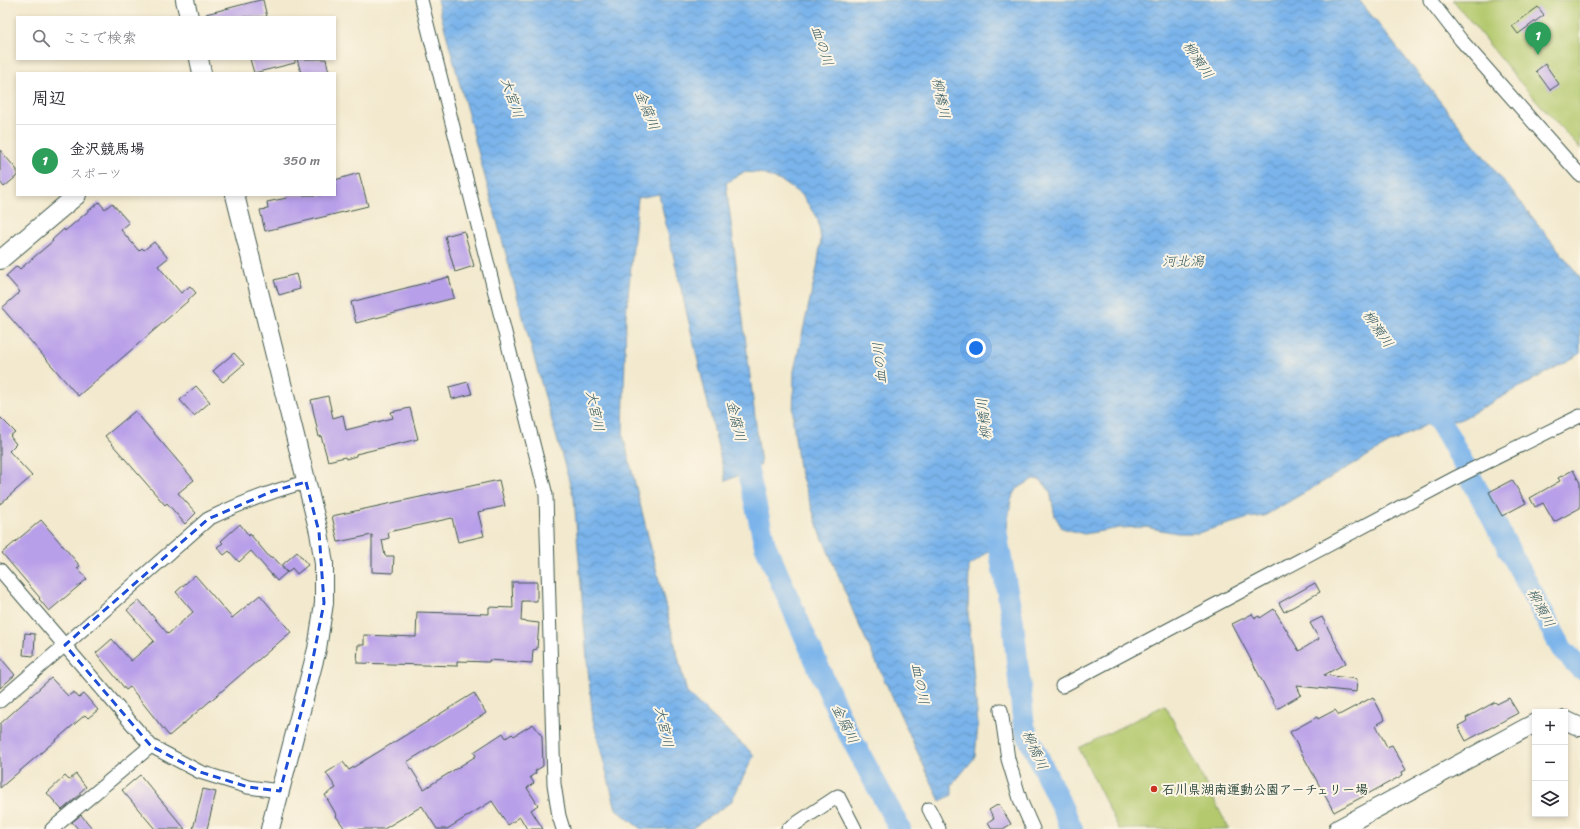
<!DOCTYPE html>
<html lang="ja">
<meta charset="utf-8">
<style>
body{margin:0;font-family:Sriracha,"Klee One",sans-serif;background:#f7f7f7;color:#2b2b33}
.controls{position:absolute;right:12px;bottom:12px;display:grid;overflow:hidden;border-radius:0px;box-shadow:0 2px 6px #0003}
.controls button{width:36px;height:36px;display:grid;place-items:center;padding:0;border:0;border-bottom:1px solid #e1e1e2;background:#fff;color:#2b2b33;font:20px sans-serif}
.you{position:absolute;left:976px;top:348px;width:14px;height:14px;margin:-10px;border:3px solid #fff;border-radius:50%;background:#1a73e8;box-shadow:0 0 0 6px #1a73e833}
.badge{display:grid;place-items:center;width:26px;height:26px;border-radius:50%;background:#b45309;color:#fff;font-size:13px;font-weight:700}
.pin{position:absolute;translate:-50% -33px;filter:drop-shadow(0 1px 2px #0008)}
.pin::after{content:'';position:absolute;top:21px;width:14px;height:12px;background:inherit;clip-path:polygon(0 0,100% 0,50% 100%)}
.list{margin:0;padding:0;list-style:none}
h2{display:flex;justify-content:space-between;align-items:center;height:52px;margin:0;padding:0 16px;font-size:17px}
h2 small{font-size:13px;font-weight:400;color:#7c7c81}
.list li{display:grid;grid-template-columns:26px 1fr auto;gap:12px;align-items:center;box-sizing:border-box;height:72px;padding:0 16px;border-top:1px solid #e1e1e2}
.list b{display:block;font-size:15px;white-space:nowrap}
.list p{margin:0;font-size:13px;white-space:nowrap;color:#7c7c81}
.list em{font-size:13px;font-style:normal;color:#7c7c81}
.icon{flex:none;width:22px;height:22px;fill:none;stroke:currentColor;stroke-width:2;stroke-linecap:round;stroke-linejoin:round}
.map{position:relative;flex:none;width:1580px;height:829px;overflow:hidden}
.search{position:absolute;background:#fff;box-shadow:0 2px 6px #0003;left:16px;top:16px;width:320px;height:44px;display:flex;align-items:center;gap:10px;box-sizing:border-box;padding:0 14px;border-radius:0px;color:#7c7c81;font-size:15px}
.panel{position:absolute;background:#fff;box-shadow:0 2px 6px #0003;left:16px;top:72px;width:320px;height:124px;border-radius:0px}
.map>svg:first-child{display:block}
.pitch{fill:#b4c96e;stroke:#6a8351}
.water{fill:url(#water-waves);stroke:#4c7890}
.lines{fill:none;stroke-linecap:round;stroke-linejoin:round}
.river{stroke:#7ab4eb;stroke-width:22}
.building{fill:#b89fe9}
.street-casing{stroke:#3f574b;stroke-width:15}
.secondary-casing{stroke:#3f574b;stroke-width:20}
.street{stroke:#fff;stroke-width:13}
.secondary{stroke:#fff;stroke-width:18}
.marked{fill:none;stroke:#1d4ed8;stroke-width:3;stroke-dasharray:8 5;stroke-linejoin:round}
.poi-dot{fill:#c8321e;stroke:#fcf5e5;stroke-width:1.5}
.labels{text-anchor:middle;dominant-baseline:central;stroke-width:4;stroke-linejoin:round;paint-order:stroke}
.poi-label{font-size:13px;font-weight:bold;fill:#1f3d34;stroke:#fcf5e5;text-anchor:start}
.water-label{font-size:14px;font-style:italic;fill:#365b62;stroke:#fcf5e5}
</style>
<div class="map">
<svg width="1580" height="829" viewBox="0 0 1580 829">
<defs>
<pattern id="water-waves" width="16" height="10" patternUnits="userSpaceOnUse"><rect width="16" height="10" fill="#7ab4eb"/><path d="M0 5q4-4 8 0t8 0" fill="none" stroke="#6394bf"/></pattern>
</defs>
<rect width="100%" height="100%" fill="#fcf5e5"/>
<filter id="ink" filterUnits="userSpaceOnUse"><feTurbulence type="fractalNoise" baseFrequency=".025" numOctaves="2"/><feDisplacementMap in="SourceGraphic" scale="8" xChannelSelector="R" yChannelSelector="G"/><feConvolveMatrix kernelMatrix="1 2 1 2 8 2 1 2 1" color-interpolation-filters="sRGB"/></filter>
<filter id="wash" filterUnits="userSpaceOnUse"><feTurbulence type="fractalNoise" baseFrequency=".012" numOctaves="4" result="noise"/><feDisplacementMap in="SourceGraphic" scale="16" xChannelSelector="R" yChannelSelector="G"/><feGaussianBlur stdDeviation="0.9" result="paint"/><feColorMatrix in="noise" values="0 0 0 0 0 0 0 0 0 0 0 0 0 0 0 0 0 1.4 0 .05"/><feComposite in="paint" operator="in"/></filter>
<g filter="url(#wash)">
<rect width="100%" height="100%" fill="#f2e9ce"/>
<g class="pitch">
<polygon points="1453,0 1580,0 1580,149 1519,81"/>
<polygon points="1165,705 1229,829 1119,829 1079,748"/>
</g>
<polygon class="water" points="437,0 1359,0 1580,277 1580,354 1460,420 1428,424 1388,444 1264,516 1249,518 1198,533 1177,533 1145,527 1120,528 1084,534 1062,528 1055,516 1050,491 1041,480 1033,479 1017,489 1011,500 1006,535 974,563 969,566 968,612 978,725 975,757 952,785 952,795 940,801 855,616 818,527 799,468 793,421 794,371 817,268 821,240 818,220 803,196 783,182 760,173 744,172 726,183 761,465 726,481 659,194 638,198 626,315 623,435 687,693 754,755 731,802 691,829 641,829 616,809 593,720 587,659 574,498 538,372"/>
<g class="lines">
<g class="river">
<polyline points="1424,398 1448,435 1562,649 1580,668"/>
<polyline points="741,441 765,545 842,721 900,829"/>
<polyline points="994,514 998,543 1013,622 1024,727 1072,829"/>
</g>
</g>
<g id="blocks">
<g class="building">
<polygon points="260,0 263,0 267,17 207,17 206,14"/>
<polygon points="1538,7 1544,15 1518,34 1512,26"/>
<polygon points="250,59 295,59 295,63 254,73"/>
<polygon points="297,59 326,59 329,73 301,73"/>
<polygon points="1545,64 1559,84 1550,90 1536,71"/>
<polygon points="0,150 17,170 17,176 4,187 0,182"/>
<polygon points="359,173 368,206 265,231 260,210 268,209 267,202 287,198 286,195 335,195 335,180"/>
<polygon points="99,202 105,209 112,203 129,223 121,230 139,251 142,248 144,250 154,242 168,258 158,266 181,293 190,286 196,293 188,300 188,301 78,396 2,308 20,292 6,276 17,266 20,269 53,241 52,240 64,229 65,231"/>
<polygon points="464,231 474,266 455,272 445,236"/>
<polygon points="296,274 300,289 279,295 274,280"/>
<polygon points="449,277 454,298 356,323 351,302"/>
<polygon points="234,353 244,364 223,382 213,371"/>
<polygon points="468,382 472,394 452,399 449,387"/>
<polygon points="196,386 210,402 194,416 180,400"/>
<polygon points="328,396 333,418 343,415 346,430 393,418 391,412 410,408 418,439 356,454 356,456 346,459 345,457 328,461 321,436 319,437 311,400"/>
<polygon points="135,411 194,480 178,493 196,513 185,524 167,503 165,505 105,436"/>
<polygon points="0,417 15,432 10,436 16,444 9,451 32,476 0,504"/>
<polygon points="1573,470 1580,483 1580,508 1554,522 1543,503 1535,507 1530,498 1560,481 1558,478"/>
<polygon points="499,480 505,506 478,512 484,536 458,542 452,518 388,532 389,538 382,540 385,556 394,556 393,573 372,572 372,535 338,542 332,516"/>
<polygon points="1512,480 1526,503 1502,516 1489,492"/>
<polygon points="41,520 80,566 77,568 87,579 49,611 39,599 40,598 2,553"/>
<polygon points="240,524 249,536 250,534 270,558 272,557 276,560 287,572 277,581 251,551 239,562 229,551 224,555 217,547 223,543 221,541"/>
<polygon points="297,552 308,565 297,574 292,568 287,573 281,566"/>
<polygon points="195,575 232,618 260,595 291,632 169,736 130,687 126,690 96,653 112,639 131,661 154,641 127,610 139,600 168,634 193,612 176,592"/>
<polygon points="512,582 537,582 537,601 522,601 521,621 539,623 537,649 533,650 532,663 489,660 489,662 457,661 457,666 357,663 358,645 364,645 364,635 416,637 417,612 489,614 489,607 513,608"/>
<polygon points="1315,583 1320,592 1284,612 1279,603"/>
<polygon points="1274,609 1299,651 1319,639 1310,623 1322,617 1346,663 1324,675 1357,679 1356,692 1297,686 1301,695 1277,709 1232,624 1252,614 1255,618 1259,616 1260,618"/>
<polygon points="25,633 35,634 34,656 23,655"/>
<polygon points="0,657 15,675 0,688"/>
<polygon points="51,678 68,696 74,692 79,698 84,694 98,710 88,718 85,715 0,788 0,724"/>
<polygon points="474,693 486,713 407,762 424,789 476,756 474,752 503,733 506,738 512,734 514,736 533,724 542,736 543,766 535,771 536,773 530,777 534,783 527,788 538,805 531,810 543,829 527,829 520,817 508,825 492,801 447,829 437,829 422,806 384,829 345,829 336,816 337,816 325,795 336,788 326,773 343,762 349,770"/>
<polygon points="1373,697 1385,720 1376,725 1387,747 1392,745 1406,770 1402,772 1403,775 1334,812 1290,732 1317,717 1318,719 1335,710 1339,715"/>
<polygon points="1509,698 1518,713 1466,741 1458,726 1467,721 1466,718 1495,702 1497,704"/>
<polygon points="76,774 86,787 79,793 81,794 62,810 47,793 65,776 69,780"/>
<polygon points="140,775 185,829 155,829 122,790"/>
<polygon points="203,789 216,792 207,829 193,829"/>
<polygon points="999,804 1011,824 1003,829 992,829 988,822 994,818 989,810"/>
<polygon points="81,815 93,829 78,829 72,822"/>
</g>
</g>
</g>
<g filter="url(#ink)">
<use href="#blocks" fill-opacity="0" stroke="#3f574b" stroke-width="1"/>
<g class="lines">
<defs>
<g id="street">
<polyline points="421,0 546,495 554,784 559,816 563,829"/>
<polyline points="1430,0 1461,40 1580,175"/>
<polyline points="0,570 151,746 200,772 248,787 280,791"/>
<polyline points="1062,686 1457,477 1580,416"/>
<path d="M 0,701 L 65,645 L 208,519 C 241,503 271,491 306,482"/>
<polyline points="1001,710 1008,759 1021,802 1033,829"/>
<polyline points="929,809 939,829"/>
<polyline points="52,829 151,746"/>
<polyline points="788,829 838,796 855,829"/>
</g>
<g id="secondary">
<polyline points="185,0 189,17"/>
<polyline points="199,59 202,73"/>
<polyline points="235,195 319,532 324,564 324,603 317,649 270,829"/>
<polyline points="0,260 77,195"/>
<polyline points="1565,720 1580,727"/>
<polyline points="1338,829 1535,723"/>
</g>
</defs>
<use href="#street" class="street-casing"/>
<use href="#secondary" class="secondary-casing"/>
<use href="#street" class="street"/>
<use href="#secondary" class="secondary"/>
</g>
</g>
<path class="marked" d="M 306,482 L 319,532 L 324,603 L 306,694 L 280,791 L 248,787 L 200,772 L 151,746 L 65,645 L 208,519 L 273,491 Z"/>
<circle class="poi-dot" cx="1154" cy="789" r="4"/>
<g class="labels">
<g class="poi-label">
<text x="1162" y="789">石川県湖南運動公園アーチェリー場</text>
</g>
<g class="water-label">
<text transform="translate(822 46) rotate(71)">血の川</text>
<text transform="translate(1198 60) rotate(56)">柳瀬川</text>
<text transform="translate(512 98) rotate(71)">大宮川</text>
<text transform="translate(941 98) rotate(79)">柳橋川</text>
<text transform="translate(647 110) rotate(68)">金腐川</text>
<text x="1183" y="261">河北潟</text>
<text transform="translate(1378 329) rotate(56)">柳瀬川</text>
<text transform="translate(880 363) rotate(-95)">血の川</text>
<text transform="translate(595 411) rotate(78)">大宮川</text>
<text transform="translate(984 419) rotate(-96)">柳橋川</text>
<text transform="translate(736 421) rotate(77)">金腐川</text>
<text transform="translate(1541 608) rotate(62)">柳瀬川</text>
<text transform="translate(920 684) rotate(79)">血の川</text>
<text transform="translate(845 724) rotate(64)">金腐川</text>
<text transform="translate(664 727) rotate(78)">大宮川</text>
<text transform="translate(1035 750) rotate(66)">柳橋川</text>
</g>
</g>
</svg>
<div class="controls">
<button>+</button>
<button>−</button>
<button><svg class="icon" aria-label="layers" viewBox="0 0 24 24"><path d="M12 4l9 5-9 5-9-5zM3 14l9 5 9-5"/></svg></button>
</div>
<div class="you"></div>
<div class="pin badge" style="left:1538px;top:55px;background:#2e9e5b">1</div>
<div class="search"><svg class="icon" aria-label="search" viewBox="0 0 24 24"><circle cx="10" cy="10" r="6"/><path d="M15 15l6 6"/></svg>ここで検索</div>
<section class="panel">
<h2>周辺<small></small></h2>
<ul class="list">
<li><span class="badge" style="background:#2e9e5b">1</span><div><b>金沢競馬場</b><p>スポーツ</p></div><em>350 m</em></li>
</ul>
</section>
</div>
